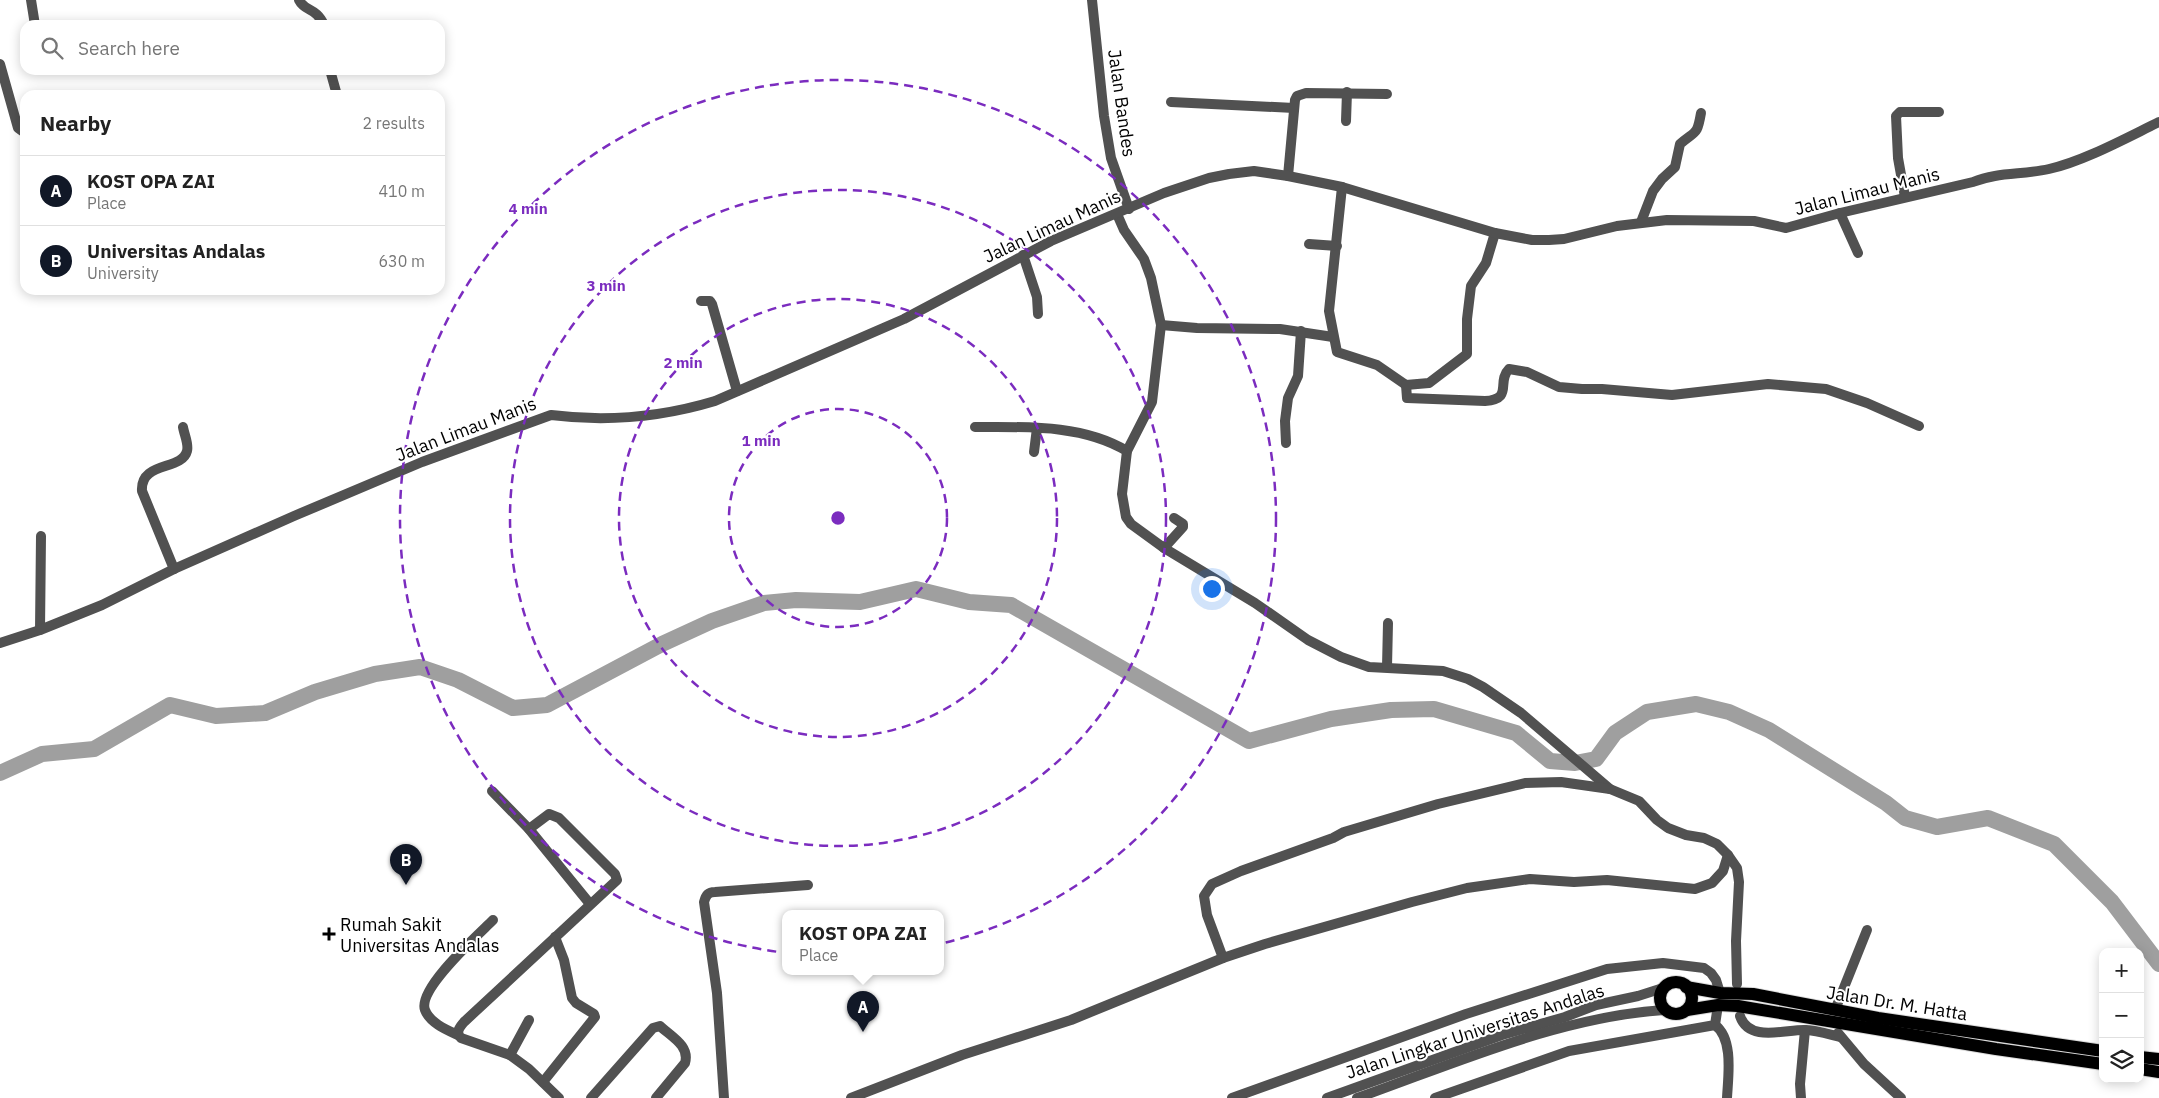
<!DOCTYPE html>
<meta charset="utf-8">
<style>
body{margin:0;font-family:"IBM Plex Sans",sans-serif;background:#f2f2f2;color:#222}
.controls{position:absolute;right:15px;bottom:15px;display:grid;overflow:hidden;border-radius:10px;box-shadow:0 2px 12px #0003}
.controls button{width:45px;height:45px;display:grid;place-items:center;padding:0;border:0;border-bottom:1px solid #e0e0e0;background:#fff;color:#222;font:25px sans-serif}
.you{position:absolute;left:1211px;top:588px;width:18px;height:18px;margin:-12px;border:4px solid #fff;border-radius:50%;background:#1a73e8;box-shadow:0 0 0 8px #1a73e833}
.badge{display:grid;place-items:center;width:32px;height:32px;border-radius:50%;background:#111827;color:#fff;font-size:16px;font-weight:700}
.pin{position:absolute;translate:-50% -41px;filter:drop-shadow(0 1px 2px #0008)}
.pin::after{content:'';position:absolute;top:26px;width:18px;height:15px;background:inherit;clip-path:polygon(0 0,100% 0,50% 100%)}
.popup{position:absolute;left:782px;top:910px;width:162px;height:65px;box-sizing:border-box;display:grid;place-content:center;border-radius:10px;background:#fff;filter:drop-shadow(0 1px 4px #0005);font-size:16px;white-space:nowrap;color:#767676}
.popup b{font-size:19px;color:#222}
.popup::after{content:'';position:absolute;left:50%;top:100%;margin-left:-10px;border:10px solid transparent;border-top-color:#fff}
.list{margin:0;padding:0;list-style:none}
h2{display:flex;justify-content:space-between;align-items:center;height:65px;margin:0;padding:0 20px;font-size:21px}
h2 small{font-size:16px;font-weight:400;color:#767676}
.list li{display:grid;grid-template-columns:32px 1fr auto;gap:15px;align-items:center;box-sizing:border-box;height:70px;padding:0 20px;border-top:1px solid #e0e0e0}
.list b{display:block;font-size:19px;white-space:nowrap}
.list p{margin:0;font-size:16px;white-space:nowrap;color:#767676}
.list em{font-size:16px;font-style:normal;color:#767676}
.icon{flex:none;width:28px;height:28px;fill:none;stroke:currentColor;stroke-width:2;stroke-linecap:round;stroke-linejoin:round}
.map{position:relative;flex:none;width:2159px;height:1098px;overflow:hidden}
.search{position:absolute;background:#fff;box-shadow:0 2px 12px #0003;left:20px;top:20px;width:425px;height:55px;display:flex;align-items:center;gap:12px;box-sizing:border-box;padding:0 18px;border-radius:15px;color:#767676;font-size:19px}
.panel{position:absolute;background:#fff;box-shadow:0 2px 12px #0003;left:20px;top:90px;width:425px;height:205px;border-radius:15px}
.map>svg:first-child{display:block}
.lines{fill:none;stroke-linecap:round;stroke-linejoin:round}
.river{stroke:#9f9f9f;stroke-width:16}
.major-casing{stroke:#dbdbdb;stroke-width:14}
.minor{stroke:#515151;stroke-width:10}
.major{stroke:#000;stroke-width:12}
.ring{fill:none;stroke:#7b2cbf;stroke-width:2.5;stroke-dasharray:9 6}
.poi-dot{fill:#000;stroke:#fff;stroke-width:2}
.labels{text-anchor:middle;dominant-baseline:central;stroke-width:4;stroke-linejoin:round;paint-order:stroke}
.street-label{font-size:18px;fill:#000;stroke:#fff}
.poi-label{font-size:18px;fill:#000;stroke:#fff;text-anchor:start}
.centre{fill:#7b2cbf;stroke:#fff;stroke-width:2.5}
.ring-label{font-size:15px;text-anchor:middle;font-weight:bold;fill:#7b2cbf;stroke:#fff;stroke-width:4;stroke-linejoin:round;paint-order:stroke}
</style>
<div class="map">
<svg width="2159" height="1098" viewBox="0 0 2159 1098">
<rect width="100%" height="100%" fill="#fff"/>
<g class="lines">
<polyline class="river" points="0,773 42,754 94,749 170,705 216,716 265,713 315,692 375,674 420,667 458,680 513,708 547,705 662,644 712,621 764,603 796,600 860,602 916,589 969,602 1011,605 1249,741 1331,719 1391,710 1434,709 1516,733 1550,761 1575,763 1596,759 1615,733 1647,712 1696,704 1729,712 1769,730 1886,803 1905,818 1937,827 1988,818 2054,844 2112,902 2159,964"/>
<defs>
<g id="major">
<circle cx="1676" cy="998" r="16"/>
<polyline points="1686,987 1720,993 1753,994 1878,1018 2103,1051"/>
<polyline points="1687,1010 1718,1005 1738,1006 1996,1049 2103,1064"/>
<polyline points="2140,1057 2159,1059"/>
<polyline points="2140,1069 2159,1072"/>
</g>
</defs>
<use href="#major" class="major-casing"/>
<g class="minor">
<polyline points="31,0 35,25"/>
<path d="M 299,0 C 305,12 316,7 324,25"/>
<polyline points="1092,0 1104,116 1111,158 1129,209"/>
<polyline points="0,64 18,128 25,133"/>
<polyline points="330,70 337,95"/>
<polyline points="1171,102 1294,108"/>
<polyline points="1346,121 1347,92"/>
<polyline points="1288,176 1295,100 1297,96 1306,93 1387,94"/>
<polyline points="1342,187 1329,311 1337,352 1377,365 1406,385 1429,383 1467,354 1467,319 1471,286 1486,263 1495,233"/>
<polyline points="1905,197 1898,158 1896,116 1900,112 1939,112"/>
<polyline points="1840,213 1858,253"/>
<polyline points="1117,214 1124,230 1144,259 1151,278 1161,325 1152,402 1127,451 1122,494 1126,517 1131,524 1164,548 1255,603 1308,640 1341,657 1369,667 1443,671 1468,679 1483,687 1521,713 1610,789 1639,801 1657,820 1668,828 1686,835 1704,838 1717,844 1728,855 1737,868 1739,882 1736,941 1737,984"/>
<path d="M 1641,222 L 1653,191 L 1662,179 L 1675,167 L 1680,144 C 1696,130 1697,136 1701,113"/>
<polyline points="1309,244 1337,246"/>
<polyline points="1023,255 1037,297 1038,314"/>
<polyline points="701,301 710,301 712,304 737,391"/>
<polyline points="1161,325 1197,328 1280,329 1333,337"/>
<path d="M 1406,385 L 1407,398 L 1485,401 C 1514,399 1496,382 1509,369 L 1527,372 L 1559,387 L 1582,389 L 1602,389 L 1672,395 L 1768,384 L 1826,389 L 1867,403 L 1919,426"/>
<path d="M 975,427 C 1026,427 1082,424 1127,451"/>
<polyline points="1286,443 1285,421 1288,398 1298,376 1301,331"/>
<polyline points="1034,452 1037,428"/>
<polyline points="1164,548 1183,527 1183,524 1174,518"/>
<path d="M 174,569 L 142,491 C 140,461 182,471 187,451 C 189,444 184,434 183,427"/>
<polyline points="40,630 41,536"/>
<path d="M 0,643 L 40,630 L 102,605 L 174,569 L 294,516 L 422,462 L 551,415 C 606,422 662,417 715,401 L 904,319 L 1051,241 L 1164,193 L 1209,178 L 1229,174 L 1254,171 L 1288,176 L 1342,187 L 1495,233 L 1532,240 L 1549,240 L 1564,239 L 1617,226 L 1667,220 L 1754,221 L 1786,228 L 1840,213 L 1973,182 C 1997,172 2023,175 2049,169 C 2084,161 2126,138 2159,122"/>
<polyline points="1387,667 1388,623"/>
<polyline points="492,791 529,829 590,904"/>
<path d="M 529,829 L 549,814 L 559,818 L 615,874 L 617,880 L 464,1022 C 460,1027 455,1032 461,1038 L 510,1055 L 529,1069 L 559,1098"/>
<polyline points="1223,958 1207,915 1204,896 1212,884 1241,871 1333,838 1344,832 1438,804 1525,783 1561,782 1610,789"/>
<polyline points="1835,1010 1867,930"/>
<path d="M 1740,1016 C 1749,1042 1783,1030 1804,1030 C 1816,1030 1828,1034 1840,1037"/>
<path d="M 1715,1025 C 1734,1039 1728,1077 1727,1098"/>
<polyline points="1838,1033 1864,1064 1901,1098"/>
<path d="M 458,1035 C 447,1030 430,1023 425,1010 C 417,989 478,935 493,920"/>
<polyline points="510,1055 529,1020"/>
<polyline points="543,1082 595,1017 594,1014 576,1003 572,998 564,960 555,937"/>
<path d="M 591,1098 L 653,1028 L 660,1026 C 672,1037 690,1046 685,1063 L 656,1098"/>
<path d="M 724,1098 L 717,993 L 704,902 C 706,895 708,892 715,892 L 808,885"/>
<polyline points="851,1098 962,1055 1071,1020 1223,958 1265,944 1412,902 1467,888 1530,879 1574,882 1607,880 1695,889 1712,883 1723,871 1728,855"/>
<polyline points="1232,1098 1466,1014 1607,969 1663,963 1704,968 1711,973 1716,980 1720,993"/>
<polyline points="1327,1098 1502,1035 1565,1017 1596,1005 1638,996 1663,988"/>
<path d="M 1357,1098 C 1456,1063 1559,1017 1664,1010"/>
<polyline points="1435,1098 1569,1051 1715,1025 1718,1005"/>
<polyline points="1801,1098 1800,1084 1805,1030"/>
</g>
<use href="#major" class="major"/>
</g>
<g class="ring">
<circle cx="838" cy="518" r="109"/>
<circle cx="838" cy="518" r="219"/>
<circle cx="838" cy="518" r="328"/>
<circle cx="838" cy="518" r="438"/>
</g>
<path class="poi-dot" d="M326.5 926.5h5v5h5v5h-5v5h-5v-5h-5v-5h5z"/>
<g class="labels">
<g class="street-label">
<text transform="translate(1122 103) rotate(82)">Jalan Bandes</text>
<text transform="translate(1867 191) rotate(-14)">Jalan Limau Manis</text>
<text transform="translate(1052 226) rotate(-25)">Jalan Limau Manis</text>
<text transform="translate(466 429) rotate(-21)">Jalan Limau Manis</text>
<text transform="translate(1897 1003) rotate(9)">Jalan Dr. M. Hatta</text>
<text transform="translate(1475 1031) rotate(-18)">Jalan Lingkar Universitas Andalas</text>
</g>
<g class="poi-label">
<text x="340" y="924">Rumah Sakit<tspan x="340" dy="21">Universitas Andalas</tspan></text>
</g>
</g>
<circle cx="838" cy="518" r="8" class="centre"/>
<g class="ring-label">
<text x="528" y="214">4 min</text>
<text x="606" y="291">3 min</text>
<text x="683" y="368">2 min</text>
<text x="761" y="446">1 min</text>
</g>
</svg>
<div class="controls">
<button>+</button>
<button>−</button>
<button><svg class="icon" aria-label="layers" viewBox="0 0 24 24"><path d="M12 4l9 5-9 5-9-5zM3 14l9 5 9-5"/></svg></button>
</div>
<div class="you"></div>
<div class="pin badge" style="left:863px;top:1032px">A</div>
<div class="popup"><b>KOST OPA ZAI</b>Place</div>
<div class="pin badge" style="left:406px;top:885px">B</div>
<div class="search"><svg class="icon" aria-label="search" viewBox="0 0 24 24"><circle cx="10" cy="10" r="6"/><path d="M15 15l6 6"/></svg>Search here</div>
<section class="panel">
<h2>Nearby<small>2 results</small></h2>
<ul class="list">
<li><span class="badge">A</span><div><b>KOST OPA ZAI</b><p>Place</p></div><em>410 m</em></li>
<li><span class="badge">B</span><div><b>Universitas Andalas</b><p>University</p></div><em>630 m</em></li>
</ul>
</section>
</div>
